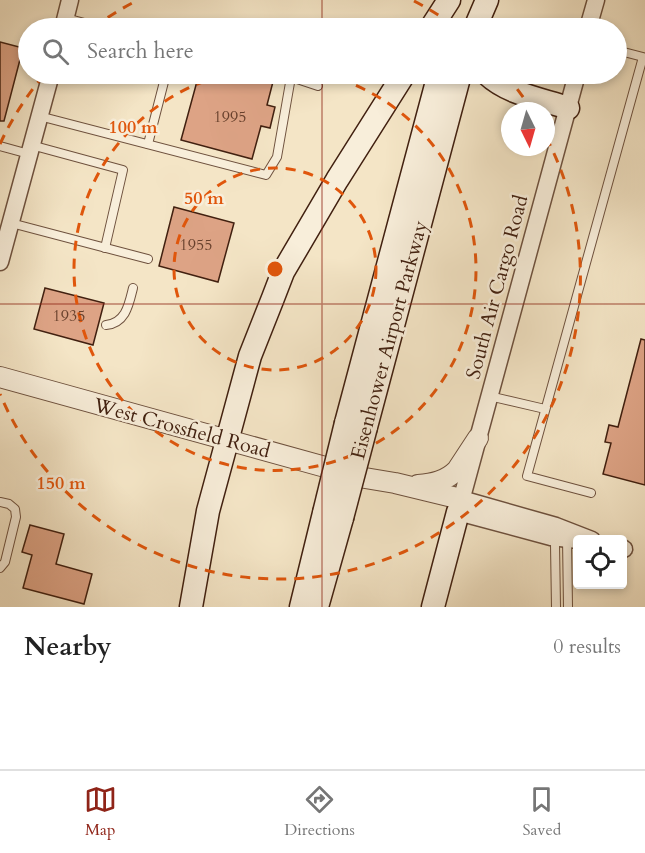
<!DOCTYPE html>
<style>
body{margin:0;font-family:Cardo,serif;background:#f6f6f6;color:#222}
.controls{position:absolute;right:18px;bottom:18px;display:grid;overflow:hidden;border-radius:6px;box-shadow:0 3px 9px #0003}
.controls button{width:54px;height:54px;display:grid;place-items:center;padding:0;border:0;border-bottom:2px solid #e0e0e0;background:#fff;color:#222;font:30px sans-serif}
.compass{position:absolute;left:501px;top:102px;width:54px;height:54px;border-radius:50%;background:#fff;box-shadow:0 3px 9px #0003;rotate:175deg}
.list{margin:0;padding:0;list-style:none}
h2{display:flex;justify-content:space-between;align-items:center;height:78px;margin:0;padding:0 24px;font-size:26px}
h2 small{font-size:20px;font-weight:400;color:#767676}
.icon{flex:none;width:33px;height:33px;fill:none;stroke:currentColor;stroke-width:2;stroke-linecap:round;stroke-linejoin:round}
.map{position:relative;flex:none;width:645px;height:607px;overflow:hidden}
.search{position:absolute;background:#fff;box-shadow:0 3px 9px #0003;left:18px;right:18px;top:18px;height:66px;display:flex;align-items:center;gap:15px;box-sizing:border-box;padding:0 21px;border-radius:33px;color:#767676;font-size:22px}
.sheet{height:162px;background:#fff}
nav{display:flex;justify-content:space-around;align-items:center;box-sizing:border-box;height:84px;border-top:2px solid #e0e0e0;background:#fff;font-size:16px;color:#767676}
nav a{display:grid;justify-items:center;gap:3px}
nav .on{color:#8f2418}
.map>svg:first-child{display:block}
.building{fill:#dda385;stroke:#412010;stroke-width:1.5}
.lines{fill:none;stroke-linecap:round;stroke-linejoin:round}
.service-casing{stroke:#6e513e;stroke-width:10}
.minor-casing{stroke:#6e513e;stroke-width:19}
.tertiary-casing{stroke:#6e513e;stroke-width:22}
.secondary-casing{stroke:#412010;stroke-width:25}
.service{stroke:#f8eeda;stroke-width:8}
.minor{stroke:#f8eeda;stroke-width:16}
.tertiary{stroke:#f8eeda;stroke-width:20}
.secondary{stroke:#f8eeda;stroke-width:22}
.secondary-bridge-casing{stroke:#412010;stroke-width:25;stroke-linecap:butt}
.secondary-bridge{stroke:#f8eeda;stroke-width:22}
.grid{fill:none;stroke:#8f2418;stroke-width:1.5;stroke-opacity:0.55}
.ring{fill:none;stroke:#e0560c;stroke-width:3;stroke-dasharray:10 8}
.labels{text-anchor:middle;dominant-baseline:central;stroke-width:5;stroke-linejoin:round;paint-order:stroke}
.number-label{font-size:16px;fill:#68412d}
.street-label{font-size:20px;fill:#412010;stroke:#f8eeda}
.centre{fill:#e0560c;stroke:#f8eeda;stroke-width:3}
.ring-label{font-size:18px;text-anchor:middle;font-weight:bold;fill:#e0560c;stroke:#f8eeda;stroke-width:5;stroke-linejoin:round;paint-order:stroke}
</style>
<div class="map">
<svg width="645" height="607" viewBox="0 0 645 607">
<rect width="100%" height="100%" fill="#f4e5c6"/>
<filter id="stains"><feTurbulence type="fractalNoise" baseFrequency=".00333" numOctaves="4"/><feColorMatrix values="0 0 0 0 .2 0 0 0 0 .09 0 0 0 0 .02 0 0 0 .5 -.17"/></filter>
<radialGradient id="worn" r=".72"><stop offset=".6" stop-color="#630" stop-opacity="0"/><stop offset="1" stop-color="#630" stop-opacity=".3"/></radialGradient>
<g class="building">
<polygon points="0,42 23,48 4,121 0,121"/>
<polygon points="199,74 275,74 267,105 275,107 270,128 261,126 252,159 181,140"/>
<polygon points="174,207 234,223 218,282 159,266"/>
<polygon points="45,288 104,303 93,345 34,329"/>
<polygon points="641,339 645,340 645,485 603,474 611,443 605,442 609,425 618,427"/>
<polygon points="30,525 64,534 56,564 92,574 84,604 23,588 32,555 22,552"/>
</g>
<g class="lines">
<defs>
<g id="service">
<polyline points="66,18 103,28"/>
<polyline points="39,116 266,175 277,157 291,77 318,86"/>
<polyline points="148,144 166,74"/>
<polyline points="31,145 123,170 105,248"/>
<polyline points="0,146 29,154"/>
<polyline points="11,223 148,259"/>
<path d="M 106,325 C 126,323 129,304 133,288"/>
<polyline points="489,396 545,409"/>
<polyline points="591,493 527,476 643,57 616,50"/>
<polyline points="0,502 9,504 15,509 16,517 5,562 0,568"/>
<polyline points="567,538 568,607"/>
<polyline points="556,607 555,544 556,536"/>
</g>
<g id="minor">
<polyline points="63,28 70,0"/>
<polyline points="588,28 596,0"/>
<polyline points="577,74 458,512 551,537 578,540"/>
<polyline points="0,262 51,74"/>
<polyline points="461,499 556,526 592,540"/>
<polyline points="622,548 624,549"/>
</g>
<g id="tertiary">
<polyline points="0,377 365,478 395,483 461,499"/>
<path d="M 418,485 C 433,484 446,481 457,470 L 478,438"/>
</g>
<g id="secondary">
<polyline points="431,28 449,0"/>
<polyline points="475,28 487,0"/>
<path d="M 487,74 C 508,94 541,99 568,108"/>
<polyline points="346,423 439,74"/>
<polyline points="366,427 460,74"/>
<polyline points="191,607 208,511 227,441 250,356 273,298 283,272 337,180 404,74"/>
<polyline points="301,607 324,513"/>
<polyline points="317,607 342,518"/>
<polyline points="433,607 458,512"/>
</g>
</defs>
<use href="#service" class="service-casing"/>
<use href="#minor" class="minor-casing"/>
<use href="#tertiary" class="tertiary-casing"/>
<use href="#secondary" class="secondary-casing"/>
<use href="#service" class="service"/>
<use href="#minor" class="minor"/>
<use href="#tertiary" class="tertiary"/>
<use href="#secondary" class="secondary"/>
<defs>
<g id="secondary-bridge">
<polyline points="324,513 346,423"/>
<polyline points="342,518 366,427"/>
</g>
</defs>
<use href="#secondary-bridge" class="secondary-bridge-casing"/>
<use href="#secondary-bridge" class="secondary-bridge"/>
</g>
<path class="grid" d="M 322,0 L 322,28M 322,74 L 322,607M 0,304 L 645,304"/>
<g class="ring">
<circle cx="275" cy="269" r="101"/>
<path d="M322 74A201 201 0 1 1 228 74"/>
<path d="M0 144A302 302 0 0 1 44 75M93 28A302 302 0 0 1 136 1M414 1A302 302 0 0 1 457 28M506 75A302 302 0 0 1 531 109M546 137A302 302 0 1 1 0 394"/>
</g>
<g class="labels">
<g class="number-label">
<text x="230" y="117">1995</text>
<text x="196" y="245">1955</text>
<text x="69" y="316">1935</text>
</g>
<g class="street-label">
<text transform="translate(497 287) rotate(-75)">South Air Cargo Road</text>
<text transform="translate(389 340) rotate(-75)">Eisenhower Airport Parkway</text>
<text transform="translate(182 428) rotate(15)">West Crossfield Road</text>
</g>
</g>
<circle cx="275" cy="269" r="9" class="centre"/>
<g class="ring-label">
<text x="133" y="133">100 m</text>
<text x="204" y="204">50 m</text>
<text x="61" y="489">150 m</text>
</g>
<rect width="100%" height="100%" filter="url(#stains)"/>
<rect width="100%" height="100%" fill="url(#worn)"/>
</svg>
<div class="controls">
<button><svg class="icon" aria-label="locate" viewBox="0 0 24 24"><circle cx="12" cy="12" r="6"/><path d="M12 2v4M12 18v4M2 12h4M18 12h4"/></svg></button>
</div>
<svg class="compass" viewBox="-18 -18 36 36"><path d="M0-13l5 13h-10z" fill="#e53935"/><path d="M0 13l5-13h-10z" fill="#767676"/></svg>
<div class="search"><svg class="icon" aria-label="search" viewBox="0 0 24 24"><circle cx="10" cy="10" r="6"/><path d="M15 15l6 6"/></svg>Search here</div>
</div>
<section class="sheet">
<h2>Nearby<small>0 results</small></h2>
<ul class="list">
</ul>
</section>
<nav>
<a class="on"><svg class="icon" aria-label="map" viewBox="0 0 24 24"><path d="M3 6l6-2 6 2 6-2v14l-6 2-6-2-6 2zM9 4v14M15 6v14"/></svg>Map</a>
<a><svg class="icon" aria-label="directions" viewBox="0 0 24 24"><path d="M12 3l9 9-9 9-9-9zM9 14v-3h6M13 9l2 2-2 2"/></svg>Directions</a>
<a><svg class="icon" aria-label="saved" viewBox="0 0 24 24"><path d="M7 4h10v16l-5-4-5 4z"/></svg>Saved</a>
</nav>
